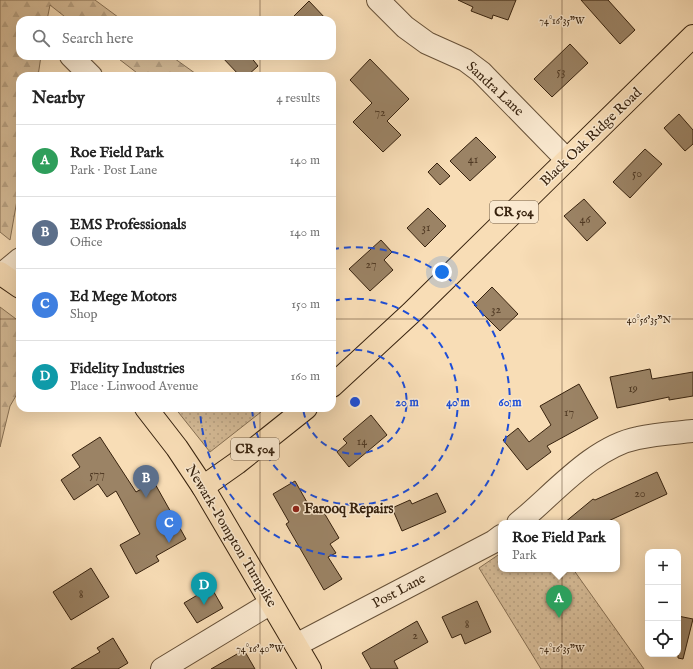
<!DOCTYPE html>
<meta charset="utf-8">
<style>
body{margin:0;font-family:"IM FELL English",serif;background:#f6f6f6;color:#222}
.controls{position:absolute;right:12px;bottom:12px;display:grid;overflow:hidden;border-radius:8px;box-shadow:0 4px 16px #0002}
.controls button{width:36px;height:36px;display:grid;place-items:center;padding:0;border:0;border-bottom:1px solid #e0e0e0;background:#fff;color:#222;font:20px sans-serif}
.you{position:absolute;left:442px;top:272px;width:14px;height:14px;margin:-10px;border:3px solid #fff;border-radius:50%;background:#1a73e8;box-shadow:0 0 0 6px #1a73e833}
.badge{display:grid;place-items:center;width:26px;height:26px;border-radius:50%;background:#2563eb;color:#fff;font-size:13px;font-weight:700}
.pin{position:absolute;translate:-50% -33px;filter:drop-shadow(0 1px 2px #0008)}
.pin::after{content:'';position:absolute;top:21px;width:14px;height:12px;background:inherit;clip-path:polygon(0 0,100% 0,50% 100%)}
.popup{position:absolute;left:498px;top:520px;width:122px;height:52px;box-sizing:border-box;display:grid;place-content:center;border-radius:8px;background:#fff;filter:drop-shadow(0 1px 3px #0005);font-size:13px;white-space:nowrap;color:#767676}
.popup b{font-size:15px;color:#222}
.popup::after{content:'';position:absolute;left:50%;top:100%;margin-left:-8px;border:8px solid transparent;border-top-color:#fff}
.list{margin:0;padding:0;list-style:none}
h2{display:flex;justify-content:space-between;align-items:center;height:52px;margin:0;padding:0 16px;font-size:17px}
h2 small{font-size:13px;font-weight:400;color:#767676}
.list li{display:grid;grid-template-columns:26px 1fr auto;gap:12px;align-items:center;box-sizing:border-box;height:72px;padding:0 16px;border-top:1px solid #e0e0e0}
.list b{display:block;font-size:15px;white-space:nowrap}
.list p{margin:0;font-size:13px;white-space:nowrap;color:#767676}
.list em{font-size:13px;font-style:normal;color:#767676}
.icon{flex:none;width:22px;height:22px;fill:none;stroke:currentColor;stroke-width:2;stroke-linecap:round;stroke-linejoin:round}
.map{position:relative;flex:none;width:693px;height:669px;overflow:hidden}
.search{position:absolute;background:#fff;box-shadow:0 4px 16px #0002;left:16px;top:16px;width:320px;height:44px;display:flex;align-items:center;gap:10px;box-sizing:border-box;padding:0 14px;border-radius:12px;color:#767676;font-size:15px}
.panel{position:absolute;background:#fff;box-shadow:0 4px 16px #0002;left:16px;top:72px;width:320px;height:340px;border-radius:12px}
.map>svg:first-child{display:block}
.grass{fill:url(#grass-dots);stroke:#877054}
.forest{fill:url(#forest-firs);stroke:#877054}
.building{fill:#9b8365;stroke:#37220e}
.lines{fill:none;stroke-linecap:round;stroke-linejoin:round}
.minor-casing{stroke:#675138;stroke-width:24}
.major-casing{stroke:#37220e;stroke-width:24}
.minor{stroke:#fae9d0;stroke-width:22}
.major{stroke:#f8ddb6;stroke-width:22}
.ticks{fill:none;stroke:#37220e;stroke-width:1;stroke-opacity:0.45}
.ring{fill:none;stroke:#1d4ed8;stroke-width:2;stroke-dasharray:7 5}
.poi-dot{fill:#8f2418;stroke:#fae9d0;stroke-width:1.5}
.labels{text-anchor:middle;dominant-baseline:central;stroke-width:3;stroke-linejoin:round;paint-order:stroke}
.number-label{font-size:12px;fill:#503a24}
.shield{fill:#fae9d0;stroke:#725e48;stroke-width:1}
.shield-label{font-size:13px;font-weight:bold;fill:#37220e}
.street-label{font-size:14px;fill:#37220e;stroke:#fae9d0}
.poi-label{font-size:14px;font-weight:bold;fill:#37220e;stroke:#fae9d0;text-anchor:start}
.ticks-label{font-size:10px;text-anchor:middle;fill:#37220e;stroke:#fae9d0;stroke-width:3;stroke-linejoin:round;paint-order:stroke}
.centre{fill:#1d4ed8;stroke:#fae9d0;stroke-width:2}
.ring-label{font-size:12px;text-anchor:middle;font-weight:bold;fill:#1d4ed8;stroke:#fae9d0;stroke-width:3;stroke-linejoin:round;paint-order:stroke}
</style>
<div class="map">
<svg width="693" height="669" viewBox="0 0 693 669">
<defs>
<pattern id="grass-dots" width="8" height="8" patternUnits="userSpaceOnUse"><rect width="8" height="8" fill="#d7bd99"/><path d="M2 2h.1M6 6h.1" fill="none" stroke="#b9a283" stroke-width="1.8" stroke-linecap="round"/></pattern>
<pattern id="forest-firs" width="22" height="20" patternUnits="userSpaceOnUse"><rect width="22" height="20" fill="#d7bd99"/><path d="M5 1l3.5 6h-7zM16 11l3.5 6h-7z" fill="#b9a283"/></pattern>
</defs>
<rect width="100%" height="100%" fill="#f8ddb6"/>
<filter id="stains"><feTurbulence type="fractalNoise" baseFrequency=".005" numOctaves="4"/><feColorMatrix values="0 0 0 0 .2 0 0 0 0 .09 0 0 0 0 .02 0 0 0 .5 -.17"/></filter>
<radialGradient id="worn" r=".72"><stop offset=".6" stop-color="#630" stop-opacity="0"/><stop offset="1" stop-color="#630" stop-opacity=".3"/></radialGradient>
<g class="grass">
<polygon points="175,408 257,408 261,412 210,452"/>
<polygon points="501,553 501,569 573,569 644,669 541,669 479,568"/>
</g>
<g class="forest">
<polygon points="0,0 95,0 122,20 69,20 50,5 47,20 20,20 20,56 41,56 38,76 20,76 20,183 10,240 0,232"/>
<polygon points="115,56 171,56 199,76 141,76"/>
<polygon points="0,307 20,322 20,389 10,406 0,447"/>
</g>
<g class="building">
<polygon points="458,0 516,0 508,20 493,15 492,19 471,11 473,7"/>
<polygon points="581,0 608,0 635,30 620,44"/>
<polygon points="309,1 327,20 290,20"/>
<polygon points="570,44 588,63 552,97 534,79"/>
<polygon points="221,56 250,56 258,66 247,76 240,76"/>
<polygon points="370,59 409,99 387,121 401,135 383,152 353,122 372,103 350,80"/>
<polygon points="679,114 693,130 693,144 685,151 664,128"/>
<polygon points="476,137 496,157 470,181 450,161"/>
<polygon points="645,149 662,164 630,198 613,182"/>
<polygon points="437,163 450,176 440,185 428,172"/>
<polygon points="584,199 606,223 587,241 564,216"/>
<polygon points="428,208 446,226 425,247 407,228"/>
<polygon points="381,240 392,252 384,260 393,270 370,291 349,269"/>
<polygon points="492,287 518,314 500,331 474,305"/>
<polygon points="650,369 652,379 693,372 693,396 669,400 669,397 617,408 610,377"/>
<polygon points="579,384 598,418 547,446 551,452 527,470 503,440 518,428 529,442 551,425 540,406"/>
<polygon points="371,415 387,435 349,467 337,452 347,443 343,439"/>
<polygon points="100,437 136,492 154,482 186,539 156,556 159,561 136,574 120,545 140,534 116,491 107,497 98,484 74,500 61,480 80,467 72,455"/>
<polygon points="657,472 667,494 604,523 564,523 593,499 595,500"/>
<polygon points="295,481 312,511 320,506 339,538 330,544 336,553 328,557 342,579 324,590 286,524 289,522 273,494"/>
<polygon points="437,493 446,512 402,531 392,508 410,500 412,504"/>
<polygon points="91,568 109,597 71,620 53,592"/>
<polygon points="211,587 223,608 197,623 184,603"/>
<polygon points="477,601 491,632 465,644 461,634 452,638 442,617"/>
<polygon points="678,616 693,619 683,659 678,658"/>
<polygon points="417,621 428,642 394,661 398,669 371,669 362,653"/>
<polygon points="113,638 128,663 118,669 71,669 100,652 97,648"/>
<polygon points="244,650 255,669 211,669"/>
</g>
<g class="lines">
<defs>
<g id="minor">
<polyline points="378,0 405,27 427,43 465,60 481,72 567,160"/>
<polyline points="71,56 91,76"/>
<polyline points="2,274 20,259"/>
<path d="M 518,523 C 553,495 592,447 638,438 C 656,434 675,433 693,431"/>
<polyline points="296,645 493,542 501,536"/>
<polyline points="162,669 271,603"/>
</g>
<g id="major">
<polyline points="0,273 20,287"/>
<polyline points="332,386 411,313 693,36"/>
<polyline points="146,408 177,448 203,487 310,669"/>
<polyline points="203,487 237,463 306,408"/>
</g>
</defs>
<use href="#minor" class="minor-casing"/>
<use href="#major" class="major-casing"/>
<use href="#minor" class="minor"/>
<use href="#major" class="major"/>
</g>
<path class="ticks" d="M 260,0 L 260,20M 562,0 L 562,669M 260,56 L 260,76M 0,319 L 20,319M 332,319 L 693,319M 260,408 L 260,669"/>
<g class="ring">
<path d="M332 355A52 52 0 1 1 303 408"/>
<path d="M333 301A103 103 0 1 1 252 408"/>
<path d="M332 249A155 155 0 1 1 200 409"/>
</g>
<circle class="poi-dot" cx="296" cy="509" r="4"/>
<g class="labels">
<g class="number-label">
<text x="561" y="71">53</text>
<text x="380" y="112">72</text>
<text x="473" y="159">41</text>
<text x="637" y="173">50</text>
<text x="585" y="219">46</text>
<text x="426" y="227">31</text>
<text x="371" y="264">27</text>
<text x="496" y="309">32</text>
<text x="633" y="388">19</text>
<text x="569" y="412">17</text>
<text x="362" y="441">14</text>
<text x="97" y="474">577</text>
<text x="640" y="493">20</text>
<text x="81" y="594">8</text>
<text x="467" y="624">8</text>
<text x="415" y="635">2</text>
</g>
<g class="shield">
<rect x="490" y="201" width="48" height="22" rx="3"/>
<rect x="231" y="438" width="48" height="22" rx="3"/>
</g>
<g class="shield-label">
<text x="514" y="212">CR 504</text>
<text x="255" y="449">CR 504</text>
</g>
<g class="street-label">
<text transform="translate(495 89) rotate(43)">Sandra Lane</text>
<text transform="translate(591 137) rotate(-44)">Black Oak Ridge Road</text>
<text transform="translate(231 536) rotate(59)">Newark-Pompton Turnpike</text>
<text transform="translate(399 591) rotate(-28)">Post Lane</text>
</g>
<g class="poi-label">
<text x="304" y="509">Farooq Repairs</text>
</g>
</g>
<g class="ticks-label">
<text x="562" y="24">74°16'35"W</text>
<text x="649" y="323">40°56'35"N</text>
<text x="260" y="652">74°16'40"W</text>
<text x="562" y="652">74°16'35"W</text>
</g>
<circle cx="355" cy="402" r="6" class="centre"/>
<g class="ring-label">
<text x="407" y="406">20 m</text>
<text x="458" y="406">40 m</text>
<text x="510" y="406">60 m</text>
</g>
<rect width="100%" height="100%" filter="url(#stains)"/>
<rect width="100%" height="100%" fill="url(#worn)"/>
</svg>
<div class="controls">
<button>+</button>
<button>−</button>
<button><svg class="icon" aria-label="locate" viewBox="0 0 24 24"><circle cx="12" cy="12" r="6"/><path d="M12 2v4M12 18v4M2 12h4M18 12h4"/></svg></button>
</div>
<div class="you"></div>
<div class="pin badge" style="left:559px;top:618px;background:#2e9e5b">A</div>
<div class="popup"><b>Roe Field Park</b>Park</div>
<div class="pin badge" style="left:146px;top:498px;background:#5c6f8a">B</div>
<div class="pin badge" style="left:169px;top:543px;background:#3f7fe0">C</div>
<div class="pin badge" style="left:204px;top:605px;background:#0f9aa8">D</div>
<div class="search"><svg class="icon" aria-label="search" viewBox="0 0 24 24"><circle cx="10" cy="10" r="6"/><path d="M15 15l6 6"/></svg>Search here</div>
<section class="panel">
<h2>Nearby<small>4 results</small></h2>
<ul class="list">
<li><span class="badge" style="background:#2e9e5b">A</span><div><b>Roe Field Park</b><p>Park · Post Lane</p></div><em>140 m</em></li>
<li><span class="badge" style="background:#5c6f8a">B</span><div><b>EMS Professionals</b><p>Office</p></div><em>140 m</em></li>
<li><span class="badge" style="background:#3f7fe0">C</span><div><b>Ed Mege Motors</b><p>Shop</p></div><em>150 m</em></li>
<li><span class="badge" style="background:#0f9aa8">D</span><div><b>Fidelity Industries</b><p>Place · Linwood Avenue</p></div><em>160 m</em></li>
</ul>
</section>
</div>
